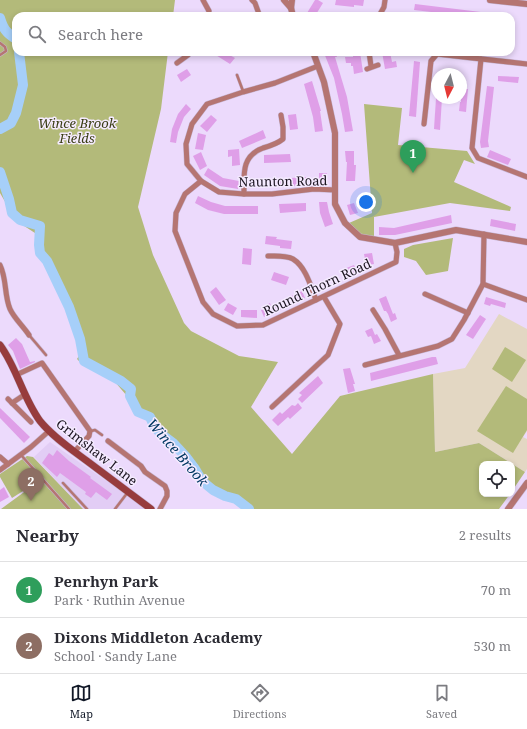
<!DOCTYPE html>
<meta charset="utf-8">
<style>
body{margin:0;font-family:"Noto Serif",serif;background:#f7f7f7;color:#2b2b33}
.controls{position:absolute;right:12px;bottom:12px;display:grid;overflow:hidden;border-radius:8px;box-shadow:0 2px 6px #0003}
.controls button{width:36px;height:36px;display:grid;place-items:center;padding:0;border:0;border-bottom:1px solid #e1e1e2;background:#fff;color:#2b2b33;font:20px sans-serif}
.compass{position:absolute;left:431px;top:68px;width:36px;height:36px;border-radius:50%;background:#fff;box-shadow:0 2px 6px #0003;rotate:187deg}
.you{position:absolute;left:366px;top:202px;width:14px;height:14px;margin:-10px;border:3px solid #fff;border-radius:50%;background:#1a73e8;box-shadow:0 0 0 6px #1a73e833}
.badge{display:grid;place-items:center;width:26px;height:26px;border-radius:50%;background:#111827;color:#fff;font-size:13px;font-weight:700}
.pin{position:absolute;translate:-50% -33px;filter:drop-shadow(0 1px 2px #0008)}
.pin::after{content:'';position:absolute;top:21px;width:14px;height:12px;background:inherit;clip-path:polygon(0 0,100% 0,50% 100%)}
.list{margin:0;padding:0;list-style:none}
h2{display:flex;justify-content:space-between;align-items:center;height:52px;margin:0;padding:0 16px;font-size:17px}
h2 small{font-size:13px;font-weight:400;color:#7c7c81}
.list li{display:grid;grid-template-columns:26px 1fr auto;gap:12px;align-items:center;box-sizing:border-box;height:56px;padding:0 16px;border-top:1px solid #e1e1e2}
.list b{display:block;font-size:15px;white-space:nowrap}
.list p{margin:0;font-size:13px;white-space:nowrap;color:#7c7c81}
.list em{font-size:13px;font-style:normal;color:#7c7c81}
.icon{flex:none;width:22px;height:22px;fill:none;stroke:currentColor;stroke-width:2;stroke-linecap:round;stroke-linejoin:round}
.map{position:relative;flex:none;width:527px;height:509px;overflow:hidden}
.search{position:absolute;background:#fff;box-shadow:0 2px 6px #0003;left:12px;right:12px;top:12px;height:44px;display:flex;align-items:center;gap:10px;box-sizing:border-box;padding:0 14px;border-radius:12px;color:#7c7c81;font-size:15px}
.sheet{height:164px;background:#fff}
nav{display:flex;justify-content:space-around;align-items:center;box-sizing:border-box;height:56px;border-top:1px solid #e1e1e2;background:#fff;font-size:11px;color:#7c7c81}
nav a{display:grid;justify-items:center;gap:2px}
nav .on{color:#111827}
.map>svg:first-child{display:block}
.built{fill:#e2cdf5}
.education{fill:#e3d7c3}
.green{fill:#b3ba7a}
.lines{fill:none;stroke-linecap:round;stroke-linejoin:round}
.river{stroke:#a6cff9;stroke-width:10}
.building{fill:#df9fe8}
.service-casing{stroke:#c6b6d4;stroke-width:3.5}
.minor-casing{stroke:#c6b6d4;stroke-width:6}
.tertiary-casing{stroke:#c6b6d4;stroke-width:7}
.secondary-casing{stroke:#c6b6d4;stroke-width:8}
.service{stroke:#b57572;stroke-width:2.5}
.minor{stroke:#b57572;stroke-width:5}
.tertiary{stroke:#b57572;stroke-width:6}
.secondary{stroke:#973c3d;stroke-width:7}
.labels{text-anchor:middle;dominant-baseline:central;stroke-width:3;stroke-linejoin:round;paint-order:stroke}
.park-label{font-size:13px;font-style:italic;fill:#3a3e15;stroke:#f5ebff}
.street-label{font-size:13px;fill:#1b1420;stroke:#f5ebff}
.water-label{font-size:14px;font-style:italic;fill:#023863;stroke:#f5ebff}
</style>
<div class="map">
<svg width="527" height="509" viewBox="0 0 527 509">
<rect width="100%" height="100%" fill="#ecdafc"/>
<polygon class="built" points="50,442 147,509 83,509 34,457"/>
<polygon class="education" points="499,314 527,329 527,431 523,437 527,439 527,469 525,472 479,443 435,452 433,374 465,368"/>
<g class="green">
<polygon points="0,0 175,0 173,16 16,16 16,52 168,52 161,109 138,207 153,255 184,323 191,331 239,356 278,362 251,407 292,454 340,396 433,374 435,452 479,443 525,472 512,491 512,464 482,464 482,494 510,494 499,509 245,509 234,502 217,497 204,486 172,444 160,435 152,425 149,418 137,413 131,405 127,396 115,382 82,364 77,359 80,354 72,324 64,302 54,277 37,252 38,235 12,218 7,205 0,193"/>
<polygon points="364,104 402,108 398,145 467,151 475,164 464,160 454,182 511,207 510,211 450,203 374,217 374,238 361,236 349,223 372,213"/>
<polygon points="453,238 448,271 426,275 416,261 404,257 404,249 413,245"/>
<polygon points="505,347 526,360 512,382 492,369"/>
<polygon points="506,386 527,399 527,430 513,453 477,431"/>
<polygon points="27,456 33,457 83,509 1,509 31,487 36,489 31,486 12,498 0,477 0,474"/>
</g>
<g class="lines">
<g class="river">
<path d="M 0,18 C 3,28 6,33 16,39"/>
<polyline points="0,129 11,123 16,113 23,85 19,52"/>
<polyline points="0,172 9,199 12,213 20,220 40,226 39,245 40,253 47,261 69,307 80,339 84,361 121,381 131,389 130,396 138,412 150,417 154,426 161,434 173,443 186,457 195,469 202,481 213,490 225,496 236,499 249,509"/>
</g>
</g>
<g class="building">
<polygon points="315,0 318,0 323,3 315,16 313,16 307,13"/>
<polygon points="336,0 364,0 363,6 354,5 354,7 335,5"/>
<polygon points="415,4 489,13 489,16 466,16 414,10"/>
<polygon points="211,52 224,52 235,58 230,64"/>
<polygon points="327,52 335,52 337,57 335,57 347,97 353,131 345,132 342,114 334,78 324,53"/>
<polygon points="353,52 360,52 363,72 354,74 353,66 351,66 351,63 346,63 345,57 353,57"/>
<polygon points="382,52 390,52 392,62 396,61 397,67 385,69"/>
<polygon points="414,61 420,62 416,117 409,116"/>
<polygon points="187,69 191,75 181,82 177,75"/>
<polygon points="498,76 519,77 518,83 498,81"/>
<polygon points="312,81 321,111 320,111 323,131 315,132 313,117 304,84"/>
<polygon points="487,86 494,87 488,141 489,147 481,148 480,142"/>
<polygon points="461,88 468,89 466,112 459,111 460,102 461,102"/>
<polygon points="436,98 442,98 440,130 434,129"/>
<polygon points="186,104 191,109 184,117 178,132 176,143 170,142 172,129 178,114"/>
<polygon points="296,114 298,129 290,130 288,115"/>
<polygon points="211,115 217,120 207,132 200,126"/>
<polygon points="263,130 266,138 242,148 239,141"/>
<polygon points="198,133 206,135 203,150 195,149"/>
<polygon points="239,149 240,165 232,166 232,156 228,157 228,150"/>
<polygon points="490,150 511,159 508,165 487,157"/>
<polygon points="345,151 354,151 354,165 356,165 355,181 346,181 347,162 346,162"/>
<polygon points="201,152 207,166 200,170 193,156"/>
<polygon points="290,154 291,162 264,163 264,155"/>
<polygon points="208,168 223,178 239,181 238,189 220,186 204,175"/>
<rect x="319" y="173" width="8" height="11"/>
<polygon points="306,177 307,185 276,187 276,179"/>
<polygon points="198,196 211,202 225,206 258,206 258,214 224,214 208,210 195,203"/>
<polygon points="319,202 327,202 329,212 333,224 325,227 320,213"/>
<polygon points="306,203 306,211 280,213 279,204"/>
<polygon points="354,203 358,213 350,215 347,205"/>
<polygon points="451,215 452,223 395,235 379,235 379,227 394,228"/>
<polygon points="491,219 516,224 515,231 490,226"/>
<polygon points="266,236 277,237 276,239 292,241 291,249 280,248 280,246 265,244"/>
<polygon points="243,248 252,249 251,265 242,264"/>
<polygon points="372,253 374,264 366,265 364,254"/>
<polygon points="354,265 357,272 347,277 344,269"/>
<polygon points="274,272 289,277 286,285 271,280"/>
<polygon points="216,287 226,300 219,305 210,292"/>
<polygon points="302,291 305,298 264,317 261,310 266,308 265,306 270,303 271,306"/>
<polygon points="386,296 393,314 395,313 397,319 391,322 388,314 386,311 384,311 379,299"/>
<polygon points="486,297 506,303 505,308 491,304 490,306 484,304"/>
<polygon points="228,303 237,308 233,315 224,310"/>
<polygon points="241,310 257,310 257,318 241,317"/>
<polygon points="480,315 486,319 473,339 466,335"/>
<polygon points="372,328 375,335 377,334 381,341 374,344 371,336 368,337 365,331"/>
<polygon points="16,338 22,344 30,362 35,361 35,362 20,369 13,351 8,345"/>
<polygon points="432,357 436,357 438,364 371,381 370,373"/>
<polygon points="350,368 355,384 353,384 355,391 348,393 343,369"/>
<polygon points="318,376 323,383 302,403 298,399 302,395 299,393"/>
<polygon points="298,403 302,408 290,419 288,417 278,426 272,420 280,412 282,414 292,405 295,406"/>
<polygon points="0,408 30,437 24,443 0,418"/>
<polygon points="57,450 69,461 91,477 90,478 112,494 107,500 96,492 91,498 85,494 86,492 60,473 57,477 42,463 49,453 53,456"/>
<polygon points="4,487 9,497 0,502 0,490"/>
</g>
<g class="lines">
<defs>
<g id="service">
<polyline points="0,43 5,47 6,51 0,55"/>
<polyline points="237,75 243,91"/>
<polyline points="29,335 46,355"/>
<polyline points="91,431 95,430 102,435"/>
<polyline points="21,455 69,509"/>
<polyline points="63,483 87,509"/>
<polyline points="115,509 128,492"/>
</g>
<g id="minor">
<polyline points="203,0 209,11 208,16"/>
<polyline points="252,0 255,3 259,14 256,16"/>
<polyline points="379,16 384,7 385,0"/>
<polyline points="369,52 371,66"/>
<polyline points="481,59 472,148 478,158 527,177"/>
<polyline points="177,63 188,55 190,52"/>
<polyline points="318,66 275,83 243,92 207,104 192,124 186,144 187,164 201,181 219,192 244,194 272,194 314,189 335,190"/>
<polyline points="367,69 378,65"/>
<polyline points="424,124 431,61 437,54 527,64"/>
<polyline points="201,181 185,194 176,213 175,231 203,302 213,314 237,326 263,325 396,262 397,252 395,243"/>
<path d="M 244,194 C 244,175 241,156 263,148 C 270,146 277,144 283,139 L 283,127 L 281,115"/>
<path d="M 268,256 C 276,256 286,255 293,259 C 306,267 311,287 316,300"/>
<path d="M 0,265 C 7,279 4,295 10,309 C 14,318 23,326 29,335"/>
<polyline points="483,284 527,300"/>
<polyline points="425,294 468,313"/>
<polyline points="373,310 385,329 399,355"/>
<polyline points="365,365 438,346 452,339 464,320 483,284 484,234"/>
<polyline points="16,375 42,363 90,431 89,436 74,452"/>
<polyline points="8,399 31,422"/>
<polyline points="12,403 24,395"/>
<polyline points="272,407 328,355 340,324 324,297"/>
<polyline points="108,441 141,466 145,472 165,486 167,491 167,496 160,509"/>
<polyline points="0,457 8,464"/>
<polyline points="0,470 31,447 49,431"/>
</g>
<g id="tertiary">
<polyline points="284,0 291,8"/>
<polyline points="292,0 291,8 293,16"/>
<polyline points="490,0 527,4"/>
<polyline points="313,52 324,82 335,133 335,204 345,223 360,237 395,243 456,230 527,242"/>
<polyline points="508,509 527,483"/>
</g>
<path id="secondary" d="M 0,345 C 17,368 23,398 40,421 C 53,437 71,449 87,461 C 108,477 130,493 151,509"/>
</defs>
<use href="#service" class="service-casing"/>
<use href="#minor" class="minor-casing"/>
<use href="#tertiary" class="tertiary-casing"/>
<use href="#secondary" class="secondary-casing"/>
<use href="#service" class="service"/>
<use href="#minor" class="minor"/>
<use href="#tertiary" class="tertiary"/>
<use href="#secondary" class="secondary"/>
</g>
<g class="labels">
<g class="park-label">
<text x="77" y="123">Wince Brook<tspan x="77" dy="15">Fields</tspan></text>
</g>
<g class="street-label">
<text transform="translate(283 181) rotate(-1)">Naunton Road</text>
<text transform="translate(317 287) rotate(-25)">Round Thorn Road</text>
<text transform="translate(97 452) rotate(38)">Grimshaw Lane</text>
</g>
<g class="water-label">
<text transform="translate(178 452) rotate(49)">Wince Brook</text>
</g>
</g>
</svg>
<div class="controls">
<button><svg class="icon" aria-label="locate" viewBox="0 0 24 24"><circle cx="12" cy="12" r="6"/><path d="M12 2v4M12 18v4M2 12h4M18 12h4"/></svg></button>
</div>
<svg class="compass" viewBox="-18 -18 36 36"><path d="M0-13l5 13h-10z" fill="#e53935"/><path d="M0 13l5-13h-10z" fill="#7c7c81"/></svg>
<div class="you"></div>
<div class="pin badge" style="left:413px;top:173px;background:#2e9e5b">1</div>
<div class="pin badge" style="left:31px;top:501px;background:#8d6e63">2</div>
<div class="search"><svg class="icon" aria-label="search" viewBox="0 0 24 24"><circle cx="10" cy="10" r="6"/><path d="M15 15l6 6"/></svg>Search here</div>
</div>
<section class="sheet">
<h2>Nearby<small>2 results</small></h2>
<ul class="list">
<li><span class="badge" style="background:#2e9e5b">1</span><div><b>Penrhyn Park</b><p>Park · Ruthin Avenue</p></div><em>70 m</em></li>
<li><span class="badge" style="background:#8d6e63">2</span><div><b>Dixons Middleton Academy</b><p>School · Sandy Lane</p></div><em>530 m</em></li>
</ul>
</section>
<nav>
<a class="on"><svg class="icon" aria-label="map" viewBox="0 0 24 24"><path d="M3 6l6-2 6 2 6-2v14l-6 2-6-2-6 2zM9 4v14M15 6v14"/></svg>Map</a>
<a><svg class="icon" aria-label="directions" viewBox="0 0 24 24"><path d="M12 3l9 9-9 9-9-9zM9 14v-3h6M13 9l2 2-2 2"/></svg>Directions</a>
<a><svg class="icon" aria-label="saved" viewBox="0 0 24 24"><path d="M7 4h10v16l-5-4-5 4z"/></svg>Saved</a>
</nav>
